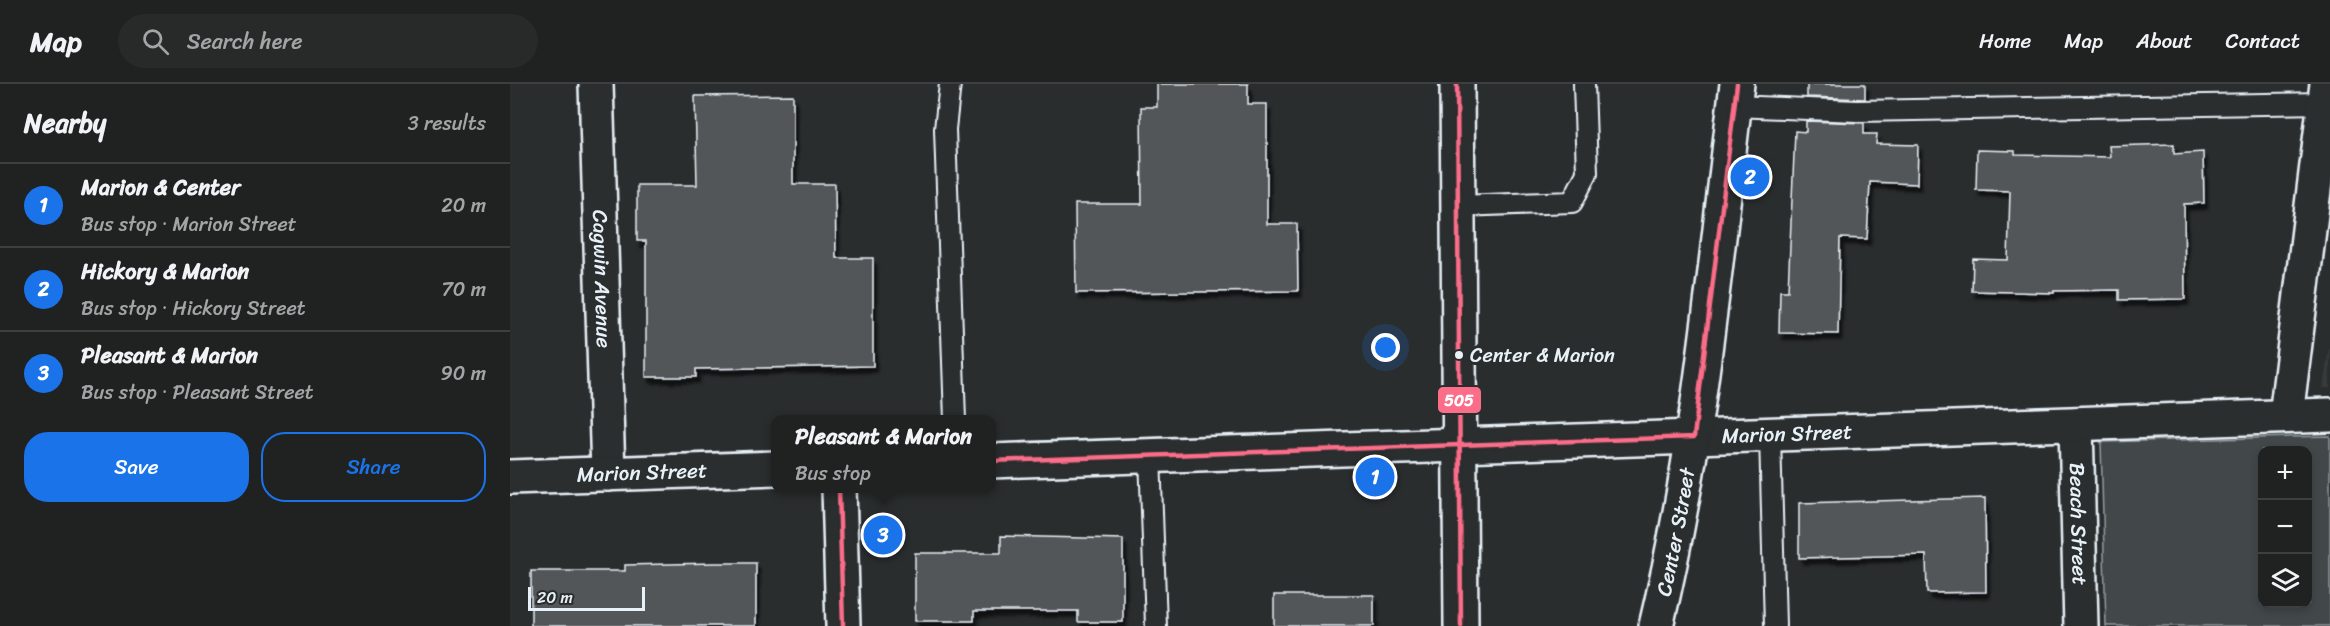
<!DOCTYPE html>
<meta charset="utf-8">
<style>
body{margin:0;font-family:Sriracha,sans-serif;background:#282a2a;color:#f1f3f6}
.controls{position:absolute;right:18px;bottom:18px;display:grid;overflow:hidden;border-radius:12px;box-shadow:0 3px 9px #0003}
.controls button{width:54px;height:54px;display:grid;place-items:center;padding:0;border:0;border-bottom:2px solid #3d3f40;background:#202222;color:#f1f3f6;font:30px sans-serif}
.scale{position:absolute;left:18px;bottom:15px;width:117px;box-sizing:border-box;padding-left:6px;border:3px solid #e8f1f8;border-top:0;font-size:16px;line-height:21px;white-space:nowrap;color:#e8f1f8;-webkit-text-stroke:4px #2a2d2e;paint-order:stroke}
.you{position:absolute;left:876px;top:264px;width:21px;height:21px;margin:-15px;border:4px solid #fff;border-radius:50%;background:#1a73e8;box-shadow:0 0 0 9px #1a73e833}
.badge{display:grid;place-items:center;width:39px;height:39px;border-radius:50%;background:#1a73e8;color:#fff;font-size:20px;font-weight:700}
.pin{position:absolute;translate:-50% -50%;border:3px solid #fff;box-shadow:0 2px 6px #0006}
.popup{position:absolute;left:261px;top:331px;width:225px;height:78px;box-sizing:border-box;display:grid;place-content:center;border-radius:12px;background:#202222;filter:drop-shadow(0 2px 4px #0005);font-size:20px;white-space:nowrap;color:#a2a4a5}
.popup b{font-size:22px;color:#f1f3f6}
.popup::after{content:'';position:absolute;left:50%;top:100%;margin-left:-12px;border:12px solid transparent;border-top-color:#202222}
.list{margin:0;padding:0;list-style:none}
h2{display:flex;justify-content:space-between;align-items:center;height:78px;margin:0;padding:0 24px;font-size:26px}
h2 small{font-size:20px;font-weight:400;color:#a2a4a5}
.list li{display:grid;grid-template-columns:39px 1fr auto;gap:18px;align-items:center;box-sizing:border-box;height:84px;padding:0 24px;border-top:2px solid #3d3f40}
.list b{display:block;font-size:22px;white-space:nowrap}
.list p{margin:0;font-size:20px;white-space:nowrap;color:#a2a4a5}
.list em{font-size:20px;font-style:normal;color:#a2a4a5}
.actions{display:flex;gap:12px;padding:18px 24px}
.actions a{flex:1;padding:14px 0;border:2px solid #1a73e8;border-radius:24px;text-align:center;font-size:21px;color:#1a73e8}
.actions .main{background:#1a73e8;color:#fff}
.icon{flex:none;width:33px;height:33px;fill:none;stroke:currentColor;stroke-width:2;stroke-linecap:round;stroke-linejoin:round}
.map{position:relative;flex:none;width:1820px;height:542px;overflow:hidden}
header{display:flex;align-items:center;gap:36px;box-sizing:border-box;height:84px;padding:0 30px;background:#202222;border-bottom:2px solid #3d3f40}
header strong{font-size:28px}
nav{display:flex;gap:33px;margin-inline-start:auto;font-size:21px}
.search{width:420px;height:54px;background:#282a2a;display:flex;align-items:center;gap:15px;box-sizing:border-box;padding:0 21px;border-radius:33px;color:#a2a4a5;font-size:22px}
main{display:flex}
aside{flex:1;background:#202222}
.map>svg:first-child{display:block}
.built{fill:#363a3b}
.green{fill:#424648;stroke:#959ca0;stroke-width:1.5;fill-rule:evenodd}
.building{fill:#535759;stroke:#e8f1f8;stroke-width:1.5;filter:url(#shadow)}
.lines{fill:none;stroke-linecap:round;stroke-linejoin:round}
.lane-casing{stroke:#e8f1f8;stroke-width:24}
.street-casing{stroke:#e8f1f8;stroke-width:38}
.secondary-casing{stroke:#e8f1f8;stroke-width:38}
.lane{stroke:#2a2d2e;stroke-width:20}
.street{stroke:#2a2d2e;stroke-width:33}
.secondary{stroke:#2a2d2e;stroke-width:33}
.bus-1-casing{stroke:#2a2d2e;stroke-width:9}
.bus-1{stroke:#fb6d88;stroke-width:4.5}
.bus-dot{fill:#e8f1f8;stroke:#2a2d2e;stroke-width:2}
.labels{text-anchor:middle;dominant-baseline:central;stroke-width:6;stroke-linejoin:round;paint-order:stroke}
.bus-label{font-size:20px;fill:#e8f1f8;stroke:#2a2d2e;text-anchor:start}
.street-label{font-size:21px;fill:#e8f1f8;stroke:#2a2d2e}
.line-badge{stroke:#2a2d2e;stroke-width:2}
.badge-label{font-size:16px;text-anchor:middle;font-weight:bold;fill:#fff}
</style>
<header>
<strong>Map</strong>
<div class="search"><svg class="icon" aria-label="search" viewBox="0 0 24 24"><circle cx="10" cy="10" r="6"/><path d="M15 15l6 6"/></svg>Search here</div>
<nav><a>Home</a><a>Map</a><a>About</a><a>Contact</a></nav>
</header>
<main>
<aside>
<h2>Nearby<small>3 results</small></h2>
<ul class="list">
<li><span class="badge">1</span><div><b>Marion &amp; Center</b><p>Bus stop · Marion Street</p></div><em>20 m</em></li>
<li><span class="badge">2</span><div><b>Hickory &amp; Marion</b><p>Bus stop · Hickory Street</p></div><em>70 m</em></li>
<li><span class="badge">3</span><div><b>Pleasant &amp; Marion</b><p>Bus stop · Pleasant Street</p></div><em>90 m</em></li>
</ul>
<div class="actions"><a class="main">Save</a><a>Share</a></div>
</aside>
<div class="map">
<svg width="1820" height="542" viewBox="0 0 1820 542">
<defs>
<filter id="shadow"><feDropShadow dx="3.5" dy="6" stdDeviation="1.5" flood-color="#0009"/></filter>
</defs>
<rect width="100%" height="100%" fill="#2a2d2e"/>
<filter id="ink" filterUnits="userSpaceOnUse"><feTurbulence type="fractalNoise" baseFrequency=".0167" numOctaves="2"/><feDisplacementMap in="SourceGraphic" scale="12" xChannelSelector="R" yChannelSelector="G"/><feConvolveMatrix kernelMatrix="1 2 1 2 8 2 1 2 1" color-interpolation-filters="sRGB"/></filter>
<g filter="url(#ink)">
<polygon class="built" points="1820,258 1820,304 1813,304"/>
<path class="green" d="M 1820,352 L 1820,542 L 1596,542 L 1591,358 ZM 1752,366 L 1798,366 L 1798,520 L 1752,520 Z"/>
<g class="building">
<polygon points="647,0 738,0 738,20 757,20 757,140 787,140 788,207 566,209 565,120 632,120 631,23 647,23"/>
<polygon points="1297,0 1355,0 1355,15 1297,13"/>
<polygon points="283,11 283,100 325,100 326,174 363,174 363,282 186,285 186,293 136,293 136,157 127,157 127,101 187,101 185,12"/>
<polygon points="1296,37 1354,39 1354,50 1367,50 1366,60 1408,61 1407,100 1360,98 1357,155 1330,154 1328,250 1269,249 1270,207 1278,207 1285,47 1296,48"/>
<polygon points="1664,60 1664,70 1693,68 1694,119 1674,120 1675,215 1609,216 1609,206 1544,207 1544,209 1462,207 1463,175 1498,176 1500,107 1466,106 1467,66 1505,67 1505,71 1600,73 1599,62"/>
<polygon points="1475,414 1476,508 1417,509 1416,471 1289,474 1289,419"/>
<polygon points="491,452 613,455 613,538 568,538 568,527 464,527 464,537 405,537 405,469 491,469"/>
<polygon points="204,479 246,479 246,542 21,542 21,487 115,487 115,481"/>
<rect x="764" y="511" width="100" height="31"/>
</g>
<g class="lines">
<defs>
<g id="lane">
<polyline points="440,0 435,45 445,336"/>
<polyline points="1224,22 1347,27 1814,19"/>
<polyline points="948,122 1062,118 1077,89 1074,0"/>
<polyline points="1260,351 1265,542"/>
<polyline points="640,371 646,542"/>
</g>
<g id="street">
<path id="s1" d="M 86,0 L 98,390"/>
<polyline points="1776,332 1817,0"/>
<path id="s2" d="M 1566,340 L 1571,542"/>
<path id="s3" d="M 1184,353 L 1820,331"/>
<polyline points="329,404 333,542"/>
</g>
<g id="secondary">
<polyline points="947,0 951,542"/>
<polyline points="481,377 1184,353"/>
<path id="s4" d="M 0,393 L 265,384"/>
<path id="s5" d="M 1146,542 C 1189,364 1205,181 1227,0"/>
</g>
</defs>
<use href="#lane" class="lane-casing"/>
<use href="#street" class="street-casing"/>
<use href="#secondary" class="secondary-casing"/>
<use href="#lane" class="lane"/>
<use href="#street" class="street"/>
<use href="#secondary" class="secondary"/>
<defs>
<g id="bus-1">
<polyline points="947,0 951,542"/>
<polyline points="481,377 1184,353 1227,0"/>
<polyline points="329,404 333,542"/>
</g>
</defs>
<use href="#bus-1" class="bus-1-casing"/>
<use href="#bus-1" class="bus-1"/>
</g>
</g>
<circle class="bus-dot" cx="949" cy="271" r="5"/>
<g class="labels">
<g class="bus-label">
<text x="960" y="271">Center &amp; Marion</text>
</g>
<g class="street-label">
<text stroke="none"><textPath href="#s1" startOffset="195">Cagwin Avenue</textPath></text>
<text stroke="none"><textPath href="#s3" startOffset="93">Marion Street</textPath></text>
<text stroke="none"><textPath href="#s4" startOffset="132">Marion Street</textPath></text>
<text stroke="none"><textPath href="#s2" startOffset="100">Beach Street</textPath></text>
<text stroke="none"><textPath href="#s5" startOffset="96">Center Street</textPath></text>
</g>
</g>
<rect class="line-badge" x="927" y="302" width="45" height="28" rx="6" fill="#fb6d88"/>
<g class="badge-label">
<text x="949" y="322">505</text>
</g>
</svg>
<div class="controls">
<button>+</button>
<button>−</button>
<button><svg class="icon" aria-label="layers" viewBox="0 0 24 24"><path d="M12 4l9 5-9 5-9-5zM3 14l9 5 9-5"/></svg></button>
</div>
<div class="scale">20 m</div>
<div class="you"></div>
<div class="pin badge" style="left:865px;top:393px">1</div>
<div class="pin badge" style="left:1240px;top:93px">2</div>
<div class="pin badge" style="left:373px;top:451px">3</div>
<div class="popup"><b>Pleasant &amp; Marion</b>Bus stop</div>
</div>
</main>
